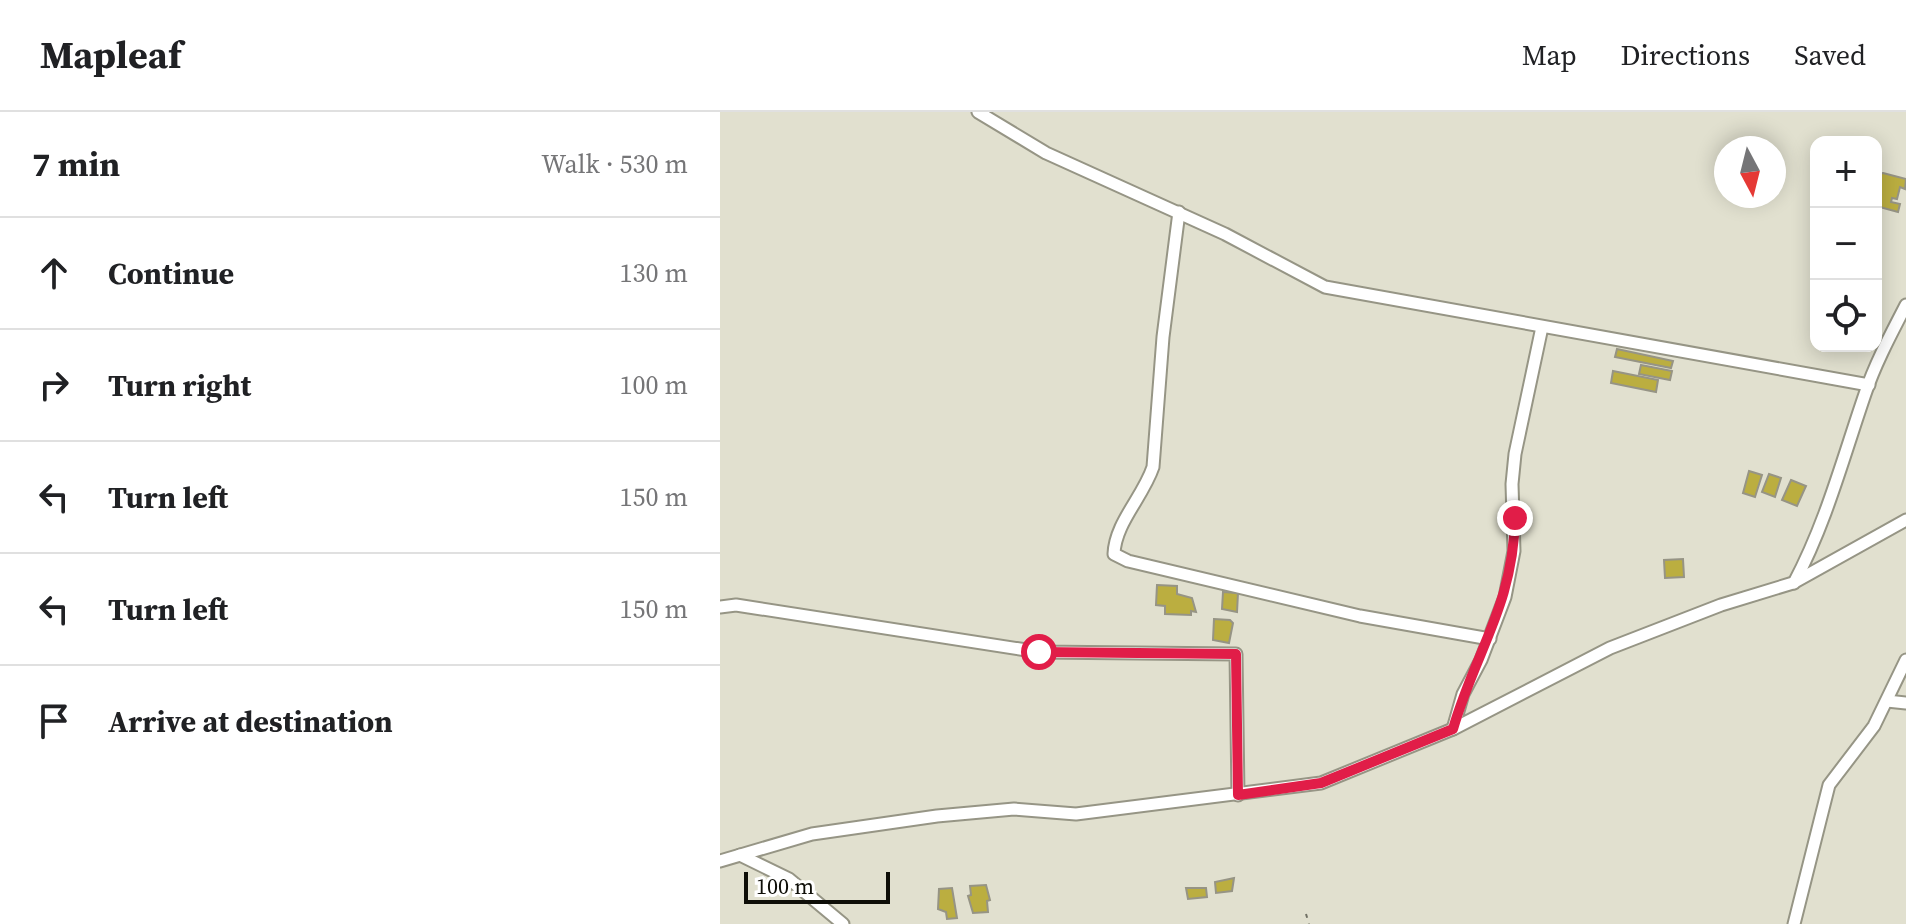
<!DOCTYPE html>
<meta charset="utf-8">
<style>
body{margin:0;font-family:"Source Serif 4",serif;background:#f2f2f2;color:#202124}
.controls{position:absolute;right:24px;top:24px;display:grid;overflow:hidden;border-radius:16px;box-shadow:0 4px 20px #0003}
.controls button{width:72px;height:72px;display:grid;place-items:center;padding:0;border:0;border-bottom:2px solid #e0e0e0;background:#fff;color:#202124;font:40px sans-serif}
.compass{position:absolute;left:994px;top:24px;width:72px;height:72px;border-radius:50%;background:#fff;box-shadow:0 4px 20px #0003;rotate:173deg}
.scale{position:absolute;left:24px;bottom:20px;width:146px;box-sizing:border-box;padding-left:8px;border:4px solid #0e0e08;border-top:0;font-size:22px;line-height:28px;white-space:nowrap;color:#0e0e08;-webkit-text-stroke:6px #fff;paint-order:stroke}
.stop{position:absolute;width:24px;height:24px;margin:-18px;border:6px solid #e11d48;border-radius:50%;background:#fff}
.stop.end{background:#e11d48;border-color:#fff;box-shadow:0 2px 8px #0008}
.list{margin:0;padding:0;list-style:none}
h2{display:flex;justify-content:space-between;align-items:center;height:104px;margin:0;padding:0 32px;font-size:34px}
h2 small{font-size:26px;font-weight:400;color:#757577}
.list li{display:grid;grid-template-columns:52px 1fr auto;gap:24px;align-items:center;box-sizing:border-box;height:112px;padding:0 32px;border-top:2px solid #e0e0e0}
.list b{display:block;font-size:30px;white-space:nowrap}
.list em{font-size:26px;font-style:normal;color:#757577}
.icon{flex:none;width:44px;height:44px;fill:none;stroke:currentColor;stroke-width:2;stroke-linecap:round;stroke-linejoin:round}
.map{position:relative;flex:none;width:1186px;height:812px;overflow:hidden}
header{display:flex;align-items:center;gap:48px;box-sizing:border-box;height:112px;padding:0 40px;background:#fff;border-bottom:2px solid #e0e0e0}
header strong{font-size:38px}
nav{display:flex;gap:44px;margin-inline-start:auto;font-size:28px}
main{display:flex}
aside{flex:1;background:#fff}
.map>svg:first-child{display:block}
.building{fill:#bbae40;stroke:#969485;stroke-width:2}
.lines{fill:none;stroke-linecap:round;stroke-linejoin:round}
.street-casing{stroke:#969585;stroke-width:15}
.path{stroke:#717165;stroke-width:2;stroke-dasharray:4 6;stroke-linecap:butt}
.street{stroke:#fff;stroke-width:11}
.route{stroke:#e11d48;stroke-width:10}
</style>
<header>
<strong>Mapleaf</strong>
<nav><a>Map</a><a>Directions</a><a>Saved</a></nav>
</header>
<main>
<aside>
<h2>7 min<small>Walk · 530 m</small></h2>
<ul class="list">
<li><svg class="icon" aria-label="ahead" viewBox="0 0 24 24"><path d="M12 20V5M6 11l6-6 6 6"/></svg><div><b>Continue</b></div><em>130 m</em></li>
<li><svg class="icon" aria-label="right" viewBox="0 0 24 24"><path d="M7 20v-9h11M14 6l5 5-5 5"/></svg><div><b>Turn right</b></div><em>100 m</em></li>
<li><svg class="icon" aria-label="left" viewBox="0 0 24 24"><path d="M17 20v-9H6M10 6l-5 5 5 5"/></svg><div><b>Turn left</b></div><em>150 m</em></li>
<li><svg class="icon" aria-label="left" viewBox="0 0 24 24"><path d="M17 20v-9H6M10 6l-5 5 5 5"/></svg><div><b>Turn left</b></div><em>150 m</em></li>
<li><svg class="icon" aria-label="arrive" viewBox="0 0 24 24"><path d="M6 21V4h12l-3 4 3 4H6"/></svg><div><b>Arrive at destination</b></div></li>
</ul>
</aside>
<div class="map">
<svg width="1186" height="812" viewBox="0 0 1186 812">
<rect width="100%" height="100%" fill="#e1e0cf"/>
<g class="building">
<polygon points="1163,61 1186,67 1185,77 1180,75 1177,87 1172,86 1171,90 1180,92 1178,100 1156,94 1156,85 1160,86 1161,83 1157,81 1156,62"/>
<polygon points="897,237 953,249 951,256 895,245"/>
<polygon points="921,253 952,259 950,268 919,262"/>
<polygon points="893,259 938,268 936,280 891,271"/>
<polygon points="1029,359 1042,363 1035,385 1023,381"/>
<polygon points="1049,362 1061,366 1055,385 1042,380"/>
<polygon points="1071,368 1086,374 1077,394 1062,388"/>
<polygon points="963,447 964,465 945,466 944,448"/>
<polygon points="437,473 457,474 457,482 472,486 476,500 471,499 471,503 445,502 445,494 436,493"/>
<polygon points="503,480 518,481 517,500 502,497"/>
<polygon points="494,507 510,508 513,511 509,531 493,528"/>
<polygon points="514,766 512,779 496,781 495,770"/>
<polygon points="266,773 270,788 267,789 268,800 253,801 248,784 251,783 250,774"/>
<polygon points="232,776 237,806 227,807 226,800 218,797 219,777"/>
<polygon points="466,776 486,776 487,785 468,787"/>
</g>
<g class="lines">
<defs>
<g id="street">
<polyline points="258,0 326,41 505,122 605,175 1149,273"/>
<path d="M 459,100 L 443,225 L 433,355 C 423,385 395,411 394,442 L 408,449 L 640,504 L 770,527"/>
<path d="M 1074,471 C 1106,411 1123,346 1145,282 C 1155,252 1171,222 1186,193"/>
<polyline points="0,495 16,493 319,540 516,542 518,683"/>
<polyline points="1167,589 1186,591"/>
<polyline points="733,617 743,582 761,548 785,485 794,439 792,372 795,342 822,215"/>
<polyline points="20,743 69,767 123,812"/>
<polyline points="0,749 92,722 217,704 294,697 356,702 601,671 733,617 890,536 1001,493 1073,471 1186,408"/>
<polyline points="1074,812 1109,673 1154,614 1186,548"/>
</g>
</defs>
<use href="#street" class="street-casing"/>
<polyline class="path" points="586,802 589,812"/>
<use href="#street" class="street"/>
</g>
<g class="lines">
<path class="route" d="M 319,540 L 516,542 L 518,683 L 601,671 L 733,617 C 756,538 793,494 795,406"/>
</g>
</svg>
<div class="controls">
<button>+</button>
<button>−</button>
<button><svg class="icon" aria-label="locate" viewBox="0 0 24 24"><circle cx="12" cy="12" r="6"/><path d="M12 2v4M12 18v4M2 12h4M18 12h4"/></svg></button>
</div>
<svg class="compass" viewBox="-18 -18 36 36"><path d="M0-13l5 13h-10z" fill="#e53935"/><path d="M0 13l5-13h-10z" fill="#757577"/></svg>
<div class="scale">100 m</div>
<div class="stop" style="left:319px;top:540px"></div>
<div class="stop end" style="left:795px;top:406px"></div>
</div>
</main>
